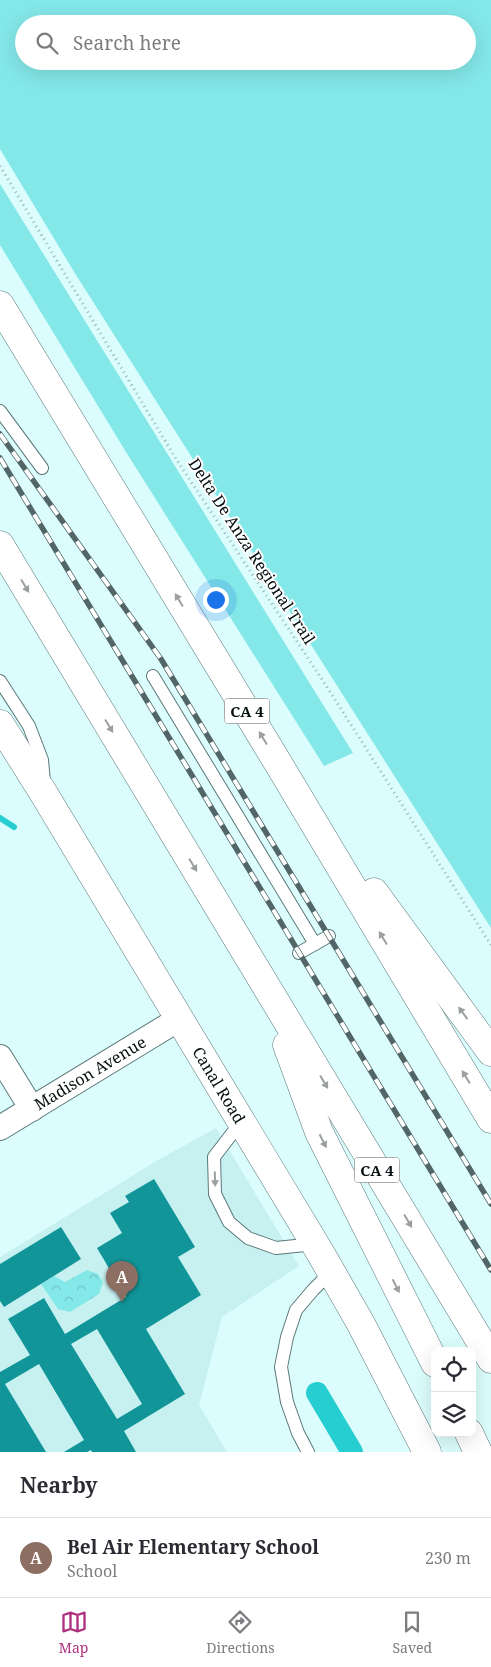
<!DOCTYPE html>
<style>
body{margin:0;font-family:"Noto Serif",serif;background:#f2f2f3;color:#2b2b33}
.controls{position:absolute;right:15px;bottom:15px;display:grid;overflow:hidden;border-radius:10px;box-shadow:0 5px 20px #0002}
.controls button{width:45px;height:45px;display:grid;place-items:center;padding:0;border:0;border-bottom:1px solid #e1e1e2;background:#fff;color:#2b2b33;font:25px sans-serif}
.you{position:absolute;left:215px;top:599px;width:18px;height:18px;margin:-12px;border:4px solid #fff;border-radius:50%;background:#1a73e8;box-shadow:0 0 0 8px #1a73e833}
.badge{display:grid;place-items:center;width:32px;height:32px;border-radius:50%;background:#af307f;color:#fff;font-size:16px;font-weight:700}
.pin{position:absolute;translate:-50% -41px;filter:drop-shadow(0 1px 2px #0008)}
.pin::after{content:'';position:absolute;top:26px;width:18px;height:15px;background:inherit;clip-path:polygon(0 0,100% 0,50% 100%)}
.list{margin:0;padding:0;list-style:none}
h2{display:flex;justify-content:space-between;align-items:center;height:65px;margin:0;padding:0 20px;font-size:21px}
h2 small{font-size:16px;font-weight:400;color:#7c7c81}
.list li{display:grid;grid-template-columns:32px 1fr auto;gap:15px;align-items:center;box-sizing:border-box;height:80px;padding:0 20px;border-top:1px solid #e1e1e2}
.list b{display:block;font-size:19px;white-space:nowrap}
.list p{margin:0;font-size:16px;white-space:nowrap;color:#7c7c81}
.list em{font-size:16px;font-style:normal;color:#7c7c81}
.icon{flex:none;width:28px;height:28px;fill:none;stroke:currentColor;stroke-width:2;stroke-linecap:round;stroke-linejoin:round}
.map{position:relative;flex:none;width:491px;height:1452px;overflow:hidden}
.search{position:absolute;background:#fff;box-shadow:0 5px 20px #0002;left:15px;right:15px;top:15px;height:55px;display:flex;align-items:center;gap:12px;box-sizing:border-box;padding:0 18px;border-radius:28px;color:#7c7c81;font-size:19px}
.sheet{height:145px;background:#fff}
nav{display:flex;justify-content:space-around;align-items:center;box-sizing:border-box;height:70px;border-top:1px solid #e1e1e2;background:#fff;font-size:14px;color:#7c7c81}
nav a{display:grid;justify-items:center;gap:2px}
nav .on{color:#af307f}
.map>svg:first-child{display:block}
.built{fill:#c7f1f1}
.grass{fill:#84e7e8;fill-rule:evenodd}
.park{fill:url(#park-crowns)}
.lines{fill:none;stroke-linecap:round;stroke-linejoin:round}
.stream{stroke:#26ced2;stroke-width:6}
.canal{stroke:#26ced2;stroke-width:22}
.building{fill:#119598;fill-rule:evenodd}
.service-casing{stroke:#5b7879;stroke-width:14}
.minor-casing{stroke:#5b7879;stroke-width:26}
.tertiary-casing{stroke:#5b7879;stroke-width:29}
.motorway-casing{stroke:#5b7879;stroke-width:29}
.path{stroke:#98b2b2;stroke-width:3;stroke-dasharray:1 4;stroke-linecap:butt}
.service{stroke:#fff;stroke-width:12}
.minor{stroke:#fff;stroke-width:24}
.tertiary{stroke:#fff;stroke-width:28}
.motorway{stroke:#fff;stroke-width:28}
.rail-casing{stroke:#536667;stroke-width:5.5}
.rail{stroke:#fff;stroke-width:4;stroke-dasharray:11;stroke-linecap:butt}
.oneway{fill:#9b9fa0}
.labels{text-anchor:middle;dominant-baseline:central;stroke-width:4;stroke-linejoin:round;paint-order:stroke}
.shield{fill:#fff;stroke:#505858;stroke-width:1}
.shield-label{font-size:15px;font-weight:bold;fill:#051011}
.street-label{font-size:16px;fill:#051011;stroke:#fff}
</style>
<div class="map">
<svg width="491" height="1452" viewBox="0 0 491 1452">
<defs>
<pattern id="park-crowns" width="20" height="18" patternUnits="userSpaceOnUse" patternTransform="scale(1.25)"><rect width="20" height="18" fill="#84e7e8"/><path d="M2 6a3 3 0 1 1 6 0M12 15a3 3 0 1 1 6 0" fill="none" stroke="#70c5c6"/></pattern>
</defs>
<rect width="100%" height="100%" fill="#dcfdfd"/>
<polygon class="built" points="216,1128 299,1266 222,1317 199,1405 227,1452 0,1452 0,1257 158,1160"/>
<g class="grass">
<path d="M 0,0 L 491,0 L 491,928 L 76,275 L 0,149 ZM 24,24 L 467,24 L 467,61 L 24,61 Z"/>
<polygon points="0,184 353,753 324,766 126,452 0,245"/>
</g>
<polygon class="park" points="87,1270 98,1274 103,1282 99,1294 70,1312 58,1309 41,1284 54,1276 65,1282"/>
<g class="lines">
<polyline class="stream" points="0,818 14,827"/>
<polyline class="canal" points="317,1393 352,1452"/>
</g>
<g class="building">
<path d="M 154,1179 L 195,1247 L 178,1257 L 201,1295 L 146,1329 L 185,1394 L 124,1431 L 136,1452 L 92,1452 L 91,1450 L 87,1452 L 64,1452 L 84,1440 L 39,1364 L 5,1384 L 46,1452 L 0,1452 L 0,1372 L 30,1355 L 8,1319 L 44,1298 L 65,1334 L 126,1297 L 97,1248 L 122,1233 L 110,1213 L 129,1202 L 125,1196 ZM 97,1329 L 142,1404 L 117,1419 L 71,1344 Z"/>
<polygon points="61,1227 81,1259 4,1307 0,1301 0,1264"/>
</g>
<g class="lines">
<defs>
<g id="service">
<polyline points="0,411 42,468"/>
<polyline points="153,676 315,944"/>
<polyline points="0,681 29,726 42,760 44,782"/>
<polyline points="299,953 329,936"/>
<polyline points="241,1122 214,1157 215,1194 229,1222 248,1238 276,1248 315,1244"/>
<polyline points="308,1452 298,1433 287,1402 281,1367 287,1337 296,1310 313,1290 331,1272"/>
</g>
<g id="minor">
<polyline points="0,1057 32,1109"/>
<polyline points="0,1128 179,1019"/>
</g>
<polyline id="tertiary" points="0,724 44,794 321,1254 361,1324 427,1452"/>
<g id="motorway">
<polyline points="0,305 278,763 491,1119"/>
<polyline points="0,545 491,1359"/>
<polyline points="374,892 491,1052"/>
<polyline points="287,1045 319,1132 435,1363"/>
<polyline points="469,1433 478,1452"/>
</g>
</defs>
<use href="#service" class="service-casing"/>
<use href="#minor" class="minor-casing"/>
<use href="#tertiary" class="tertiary-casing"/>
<use href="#motorway" class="motorway-casing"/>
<polyline class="path" points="0,166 176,459 327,687 491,945"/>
<use href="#service" class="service"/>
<use href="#minor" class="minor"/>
<use href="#tertiary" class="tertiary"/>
<use href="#motorway" class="motorway"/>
<defs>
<g id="rail">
<polyline points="0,434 161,659 491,1204"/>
<polyline points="0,458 491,1270"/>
</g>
</defs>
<use href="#rail" class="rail-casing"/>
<use href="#rail" class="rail"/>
</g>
<defs><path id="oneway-solid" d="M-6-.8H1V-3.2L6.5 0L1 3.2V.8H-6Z" transform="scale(1.25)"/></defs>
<g class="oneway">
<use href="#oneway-solid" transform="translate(25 586) rotate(59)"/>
<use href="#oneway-solid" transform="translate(179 600) rotate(-121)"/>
<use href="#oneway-solid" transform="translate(109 726) rotate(59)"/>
<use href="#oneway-solid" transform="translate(263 738) rotate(-121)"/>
<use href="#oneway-solid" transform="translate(193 865) rotate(59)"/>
<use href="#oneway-solid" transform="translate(383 938) rotate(-121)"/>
<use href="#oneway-solid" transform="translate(463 1013) rotate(-126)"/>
<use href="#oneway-solid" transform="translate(466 1077) rotate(-121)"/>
<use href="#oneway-solid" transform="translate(324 1082) rotate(59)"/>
<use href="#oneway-solid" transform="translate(323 1141) rotate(63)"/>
<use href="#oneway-solid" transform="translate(215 1179) rotate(88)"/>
<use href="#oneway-solid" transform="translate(408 1221) rotate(59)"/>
<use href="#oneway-solid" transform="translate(396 1286) rotate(63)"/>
</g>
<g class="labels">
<g class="shield">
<rect x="224.5" y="698.5" width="45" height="25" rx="4"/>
<rect x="354.5" y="1157.5" width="45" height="25" rx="4"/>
</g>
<g class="shield-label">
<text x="247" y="711">CA 4</text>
<text x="377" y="1170">CA 4</text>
</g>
<g class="street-label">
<text transform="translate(252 551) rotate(57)">Delta De Anza Regional Trail</text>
<text transform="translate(90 1073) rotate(-31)">Madison Avenue</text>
<text transform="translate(219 1085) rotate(59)">Canal Road</text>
</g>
</g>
</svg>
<div class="controls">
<button><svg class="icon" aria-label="locate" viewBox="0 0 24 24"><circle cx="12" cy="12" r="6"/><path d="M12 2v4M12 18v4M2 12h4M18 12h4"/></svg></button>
<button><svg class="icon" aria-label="layers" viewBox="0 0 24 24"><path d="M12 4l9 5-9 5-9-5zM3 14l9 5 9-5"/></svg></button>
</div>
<div class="you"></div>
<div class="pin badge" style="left:122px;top:1302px;background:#8d6e63">A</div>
<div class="search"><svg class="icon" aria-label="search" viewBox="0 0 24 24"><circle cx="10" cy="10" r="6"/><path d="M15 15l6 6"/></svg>Search here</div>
</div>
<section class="sheet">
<h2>Nearby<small></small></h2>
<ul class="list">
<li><span class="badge" style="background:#8d6e63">A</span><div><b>Bel Air Elementary School</b><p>School</p></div><em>230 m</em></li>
</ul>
</section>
<nav>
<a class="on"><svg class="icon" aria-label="map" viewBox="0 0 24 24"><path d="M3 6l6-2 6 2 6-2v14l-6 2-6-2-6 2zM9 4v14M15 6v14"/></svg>Map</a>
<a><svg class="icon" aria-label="directions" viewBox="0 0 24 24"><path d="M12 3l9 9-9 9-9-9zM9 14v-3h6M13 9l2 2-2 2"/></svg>Directions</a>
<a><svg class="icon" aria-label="saved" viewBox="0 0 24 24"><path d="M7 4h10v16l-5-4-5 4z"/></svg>Saved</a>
</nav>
